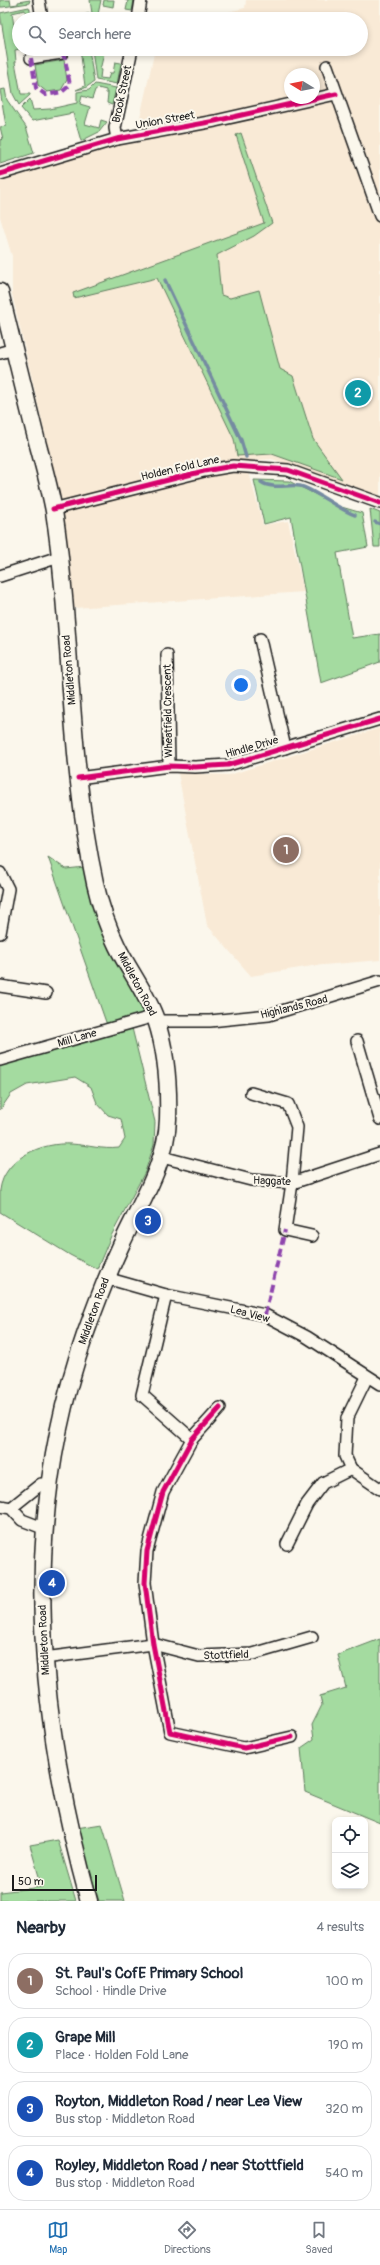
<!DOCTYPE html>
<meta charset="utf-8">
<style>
body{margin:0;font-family:Pangolin,sans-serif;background:#f6f6f7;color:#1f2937}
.controls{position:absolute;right:12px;bottom:12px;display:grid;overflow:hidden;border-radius:8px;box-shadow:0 2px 6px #0003}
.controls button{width:36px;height:36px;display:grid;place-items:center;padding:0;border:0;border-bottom:1px solid #e0e1e3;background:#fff;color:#1f2937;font:20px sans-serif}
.compass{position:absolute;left:284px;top:68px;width:36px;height:36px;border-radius:50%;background:#fff;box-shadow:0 2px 6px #0003;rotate:280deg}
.scale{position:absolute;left:12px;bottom:10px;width:85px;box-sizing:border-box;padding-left:4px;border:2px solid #1c1c1c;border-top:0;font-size:11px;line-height:14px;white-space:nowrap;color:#1c1c1c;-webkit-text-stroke:3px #fbf7ec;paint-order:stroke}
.you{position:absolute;left:241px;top:685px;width:14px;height:14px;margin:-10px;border:3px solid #fff;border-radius:50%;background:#1a73e8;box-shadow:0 0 0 6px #1a73e833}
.badge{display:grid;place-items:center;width:26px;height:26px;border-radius:50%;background:#1f6fb2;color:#fff;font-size:13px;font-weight:700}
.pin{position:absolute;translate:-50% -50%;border:2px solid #fff;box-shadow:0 1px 4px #0006}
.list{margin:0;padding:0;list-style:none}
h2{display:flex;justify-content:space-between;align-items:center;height:52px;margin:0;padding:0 16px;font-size:17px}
h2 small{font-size:13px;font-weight:400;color:#747a83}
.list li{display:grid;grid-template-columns:26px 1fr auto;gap:12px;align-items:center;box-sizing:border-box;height:56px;margin:0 8px 8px;padding:0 8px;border:1px solid #e0e1e3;border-radius:16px}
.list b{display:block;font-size:15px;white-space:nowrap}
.list p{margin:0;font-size:13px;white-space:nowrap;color:#747a83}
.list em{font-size:13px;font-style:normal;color:#747a83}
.icon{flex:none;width:22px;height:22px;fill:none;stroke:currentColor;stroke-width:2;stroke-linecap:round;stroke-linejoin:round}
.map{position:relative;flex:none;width:380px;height:1901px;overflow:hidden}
.search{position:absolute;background:#fff;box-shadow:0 2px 6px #0003;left:12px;right:12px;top:12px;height:44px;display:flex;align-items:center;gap:10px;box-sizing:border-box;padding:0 14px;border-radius:22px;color:#747a83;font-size:15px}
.sheet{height:308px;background:#fff}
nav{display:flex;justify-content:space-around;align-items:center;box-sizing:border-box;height:56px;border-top:1px solid #e0e1e3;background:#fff;font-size:11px;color:#747a83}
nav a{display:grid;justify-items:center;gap:2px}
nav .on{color:#1f6fb2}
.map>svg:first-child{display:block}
.built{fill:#f9ead6;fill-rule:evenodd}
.green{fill:#a4dba0;stroke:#607c5e}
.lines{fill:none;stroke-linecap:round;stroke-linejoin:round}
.stream{stroke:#758ba1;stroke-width:3.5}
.street-casing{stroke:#1c1c1c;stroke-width:14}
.secondary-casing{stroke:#1c1c1c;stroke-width:19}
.street{stroke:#fbf7ec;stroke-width:11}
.secondary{stroke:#fbf7ec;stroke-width:16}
.quiet{stroke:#8e44ad;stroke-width:4;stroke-dasharray:8 4;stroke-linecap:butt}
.cycleway-casing{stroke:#fbf7ec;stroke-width:8}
.cycleway{stroke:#d6006c;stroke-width:5}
.labels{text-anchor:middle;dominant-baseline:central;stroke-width:4;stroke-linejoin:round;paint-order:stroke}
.street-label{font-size:11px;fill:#1c1c1c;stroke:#fbf7ec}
</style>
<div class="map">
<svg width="380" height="1901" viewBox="0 0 380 1901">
<rect width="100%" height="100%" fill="#fbf7ec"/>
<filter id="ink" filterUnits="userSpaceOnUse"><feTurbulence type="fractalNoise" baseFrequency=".025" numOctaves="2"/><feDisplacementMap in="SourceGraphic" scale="8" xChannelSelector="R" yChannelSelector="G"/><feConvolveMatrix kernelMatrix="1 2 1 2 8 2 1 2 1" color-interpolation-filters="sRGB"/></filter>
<g filter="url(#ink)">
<g class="built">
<path d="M 246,0 L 380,0 L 380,496 L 272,459 L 246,461 L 263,525 L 288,521 L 304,592 L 74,608 L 61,502 L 12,294 L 12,256 L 0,217 L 0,180 L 135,140 L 154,54 L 196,51 L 196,49 L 361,49 L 361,19 L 198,19 L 245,8 ZM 290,74 L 314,74 L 314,98 L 290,98 Z"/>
<polygon points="380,728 380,960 312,966 251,976 207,925 178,773 229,775"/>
</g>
<g class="green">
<polygon points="0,0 10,0 11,5 18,4 18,2 30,0 29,3 3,7 0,7"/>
<polygon points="90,0 101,0 97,19 63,19 92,13"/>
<polygon points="104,0 114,0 113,7 103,5"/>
<polygon points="125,0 134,0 132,11 126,10 128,1"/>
<polygon points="29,7 33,18 26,19 25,10 12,13 17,45 19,49 21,49 15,50 16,62 15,62 21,94 30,94 30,95 19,105 13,94 0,13"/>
<polygon points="80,49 89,49 94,82 85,88 76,90 85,86"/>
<polygon points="92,49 105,49 100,70 101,70 100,78 108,79 110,73 113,73 115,62 121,63 117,84 96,80"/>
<polygon points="64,60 67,80 61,90 47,92 38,85 35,65"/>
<polygon points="95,84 116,88 112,105 107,103 108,93 106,93 106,90 98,88 95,90 92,99 82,96 80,104 90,107 85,124 99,128 101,120 107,122 99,132 81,141 73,113 32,121 21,108 30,99 33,110 50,109 77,103 77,92 89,90"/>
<polygon points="5,89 7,100 26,127 34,153 0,164 0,140 3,139 0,127 6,126 0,90"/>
<polygon points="241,133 272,223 254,236 217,255 221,295 230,298 259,290 280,369 293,376 313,439 342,479 272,454 237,456 234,439 157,278 74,298 73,293 264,223 236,135"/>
<polygon points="254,480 289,481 338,506 362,513 368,547 337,553 352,638 380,634 380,662 321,683 291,517 264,524"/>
<polygon points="370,509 380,513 380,547 374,547"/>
<polygon points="48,857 66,869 85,867 148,1016 107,1025"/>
<path d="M 132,1028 L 155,1122 L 154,1145 L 145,1172 L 111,1236 L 97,1269 L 70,1255 L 0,1212 C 0,1205 0,1197 0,1190 C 4,1158 42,1142 71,1144 C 88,1145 102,1150 119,1148 L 125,1139 L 121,1119 L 108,1115 L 97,1103 L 91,1087 L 75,1077 L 27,1085 L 11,1094 L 0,1110 L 0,1063 Z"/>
<polygon points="380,1639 380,1823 305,1792 301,1748 314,1739 312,1725 322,1705 320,1696 346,1688 338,1655"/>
<polygon points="102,1824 125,1901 99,1901 76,1828"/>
<polygon points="58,1840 76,1901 0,1901 0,1892 42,1887 30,1845"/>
</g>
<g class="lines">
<g class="stream">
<polyline points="165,280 241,440 246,457"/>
<path d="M 261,482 C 273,490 287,484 300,486 C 312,488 339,510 355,515"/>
<polyline points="375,522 380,524"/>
</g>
<defs>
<g id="street">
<polyline points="39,0 42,19"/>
<polyline points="138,19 141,0"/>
<polyline points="47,49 48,55 62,53"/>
<polyline points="31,58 48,55"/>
<polyline points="327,66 380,216"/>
<polyline points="117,139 115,128 132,49"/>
<polyline points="0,174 117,139 215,121 336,94"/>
<polyline points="0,353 14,349"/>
<polyline points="53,509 204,471 233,466 288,470 380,503"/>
<polyline points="0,576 59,557"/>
<polyline points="260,639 285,748"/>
<polyline points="167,655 169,766"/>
<polyline points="78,778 169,766 195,767 228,765 380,719"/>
<polyline points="0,873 8,889 0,933"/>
<polyline points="0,986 46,993"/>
<polyline points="157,1021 210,1021 269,1015 380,981"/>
<polyline points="357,1041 380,1119"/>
<polyline points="0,1060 155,1016"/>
<polyline points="251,1093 288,1104 297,1127 292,1183 285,1230 312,1236"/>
<polyline points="162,1157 251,1180 292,1183 380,1154"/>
<polyline points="106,1278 166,1295 265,1315 307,1337 380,1384"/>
<polyline points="166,1295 142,1395 192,1439"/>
<polyline points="367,1377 347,1418 345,1456 351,1469 380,1489"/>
<polyline points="220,1408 192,1439 163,1492 147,1551 145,1583 153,1644 170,1732 244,1748 292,1737"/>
<polyline points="0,1506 11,1508 22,1520 43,1528"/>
<polyline points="11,1508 41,1484 49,1484"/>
<polyline points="287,1544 307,1504 323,1483 351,1469"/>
<polyline points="44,1658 153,1644 199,1656 253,1654 312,1637"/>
</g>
<path id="secondary" d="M 0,292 C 11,338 23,384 34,430 C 41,457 49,484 54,511 C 73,635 68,761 95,883 C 100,905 107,926 117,946 C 129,971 147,993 156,1020 C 166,1050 169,1087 168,1119 C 167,1162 140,1204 122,1243 C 108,1273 96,1304 85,1335 C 19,1523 37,1713 89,1901"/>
</defs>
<use href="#street" class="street-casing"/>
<use href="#secondary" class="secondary-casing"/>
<use href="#street" class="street"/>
<use href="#secondary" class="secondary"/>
<g class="quiet">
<polyline points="31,58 36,88 46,95 62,92 70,85 65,59 62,53"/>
<polyline points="265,1315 285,1230"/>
</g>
<defs>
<g id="cycleway">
<polyline points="0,174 117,139 215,121 336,94"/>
<polyline points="53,509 204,471 233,466 288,470 380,503"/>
<polyline points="78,778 169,766 195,767 228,765 380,719"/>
<polyline points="220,1408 192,1439 163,1492 147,1551 145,1583 153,1644 170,1732 244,1748 292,1737"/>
</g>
</defs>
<use href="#cycleway" class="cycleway-casing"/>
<use href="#cycleway" class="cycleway"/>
</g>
</g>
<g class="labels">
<g class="street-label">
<text transform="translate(122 94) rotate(-78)">Brook Street</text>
<text transform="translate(165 120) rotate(-10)">Union Street</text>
<text transform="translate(180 468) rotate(-13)">Holden Fold Lane</text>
<text transform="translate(69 670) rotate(-95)">Middleton Road</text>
<text transform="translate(168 711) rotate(-91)">Wheatfield Crescent</text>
<text transform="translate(252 747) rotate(-16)">Hindle Drive</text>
<text transform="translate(137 984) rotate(62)">Middleton Road</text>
<text transform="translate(294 1007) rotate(-14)">Highlands Road</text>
<text transform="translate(77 1038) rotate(-16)">Mill Lane</text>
<text transform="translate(272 1181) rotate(2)">Haggate</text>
<text transform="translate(94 1311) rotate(-70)">Middleton Road</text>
<text transform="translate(250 1314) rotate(15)">Lea View</text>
<text transform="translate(44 1640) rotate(-93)">Middleton Road</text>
<text transform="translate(226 1655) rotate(-2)">Stottfield</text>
</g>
</g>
</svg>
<div class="controls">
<button><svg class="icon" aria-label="locate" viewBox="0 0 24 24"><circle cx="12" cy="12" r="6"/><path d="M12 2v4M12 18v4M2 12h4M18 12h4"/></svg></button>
<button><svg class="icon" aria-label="layers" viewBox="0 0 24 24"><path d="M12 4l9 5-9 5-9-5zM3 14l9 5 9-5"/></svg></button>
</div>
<svg class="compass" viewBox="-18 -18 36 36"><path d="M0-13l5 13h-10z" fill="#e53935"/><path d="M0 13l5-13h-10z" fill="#747a83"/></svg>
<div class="scale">50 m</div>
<div class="you"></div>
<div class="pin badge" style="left:286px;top:850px;background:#8d6e63">1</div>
<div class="pin badge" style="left:358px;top:393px;background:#0f9aa8">2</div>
<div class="pin badge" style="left:148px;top:1221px;background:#1a4fb4">3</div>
<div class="pin badge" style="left:52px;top:1583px;background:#1a4fb4">4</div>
<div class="search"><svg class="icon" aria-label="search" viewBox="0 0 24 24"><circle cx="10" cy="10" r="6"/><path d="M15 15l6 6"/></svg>Search here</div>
</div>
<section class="sheet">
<h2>Nearby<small>4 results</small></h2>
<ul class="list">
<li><span class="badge" style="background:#8d6e63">1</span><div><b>St. Paul's CofE Primary School</b><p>School · Hindle Drive</p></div><em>100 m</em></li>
<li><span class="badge" style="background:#0f9aa8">2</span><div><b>Grape Mill</b><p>Place · Holden Fold Lane</p></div><em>190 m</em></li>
<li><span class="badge" style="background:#1a4fb4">3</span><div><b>Royton, Middleton Road / near Lea View</b><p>Bus stop · Middleton Road</p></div><em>320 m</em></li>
<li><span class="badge" style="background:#1a4fb4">4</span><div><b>Royley, Middleton Road / near Stottfield</b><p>Bus stop · Middleton Road</p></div><em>540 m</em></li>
</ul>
</section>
<nav>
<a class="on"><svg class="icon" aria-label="map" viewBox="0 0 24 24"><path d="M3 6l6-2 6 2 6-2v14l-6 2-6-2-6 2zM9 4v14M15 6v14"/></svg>Map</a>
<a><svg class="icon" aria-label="directions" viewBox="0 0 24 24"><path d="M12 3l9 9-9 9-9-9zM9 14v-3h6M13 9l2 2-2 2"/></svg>Directions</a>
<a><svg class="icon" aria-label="saved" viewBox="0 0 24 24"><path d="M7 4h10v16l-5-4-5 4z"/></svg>Saved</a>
</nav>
